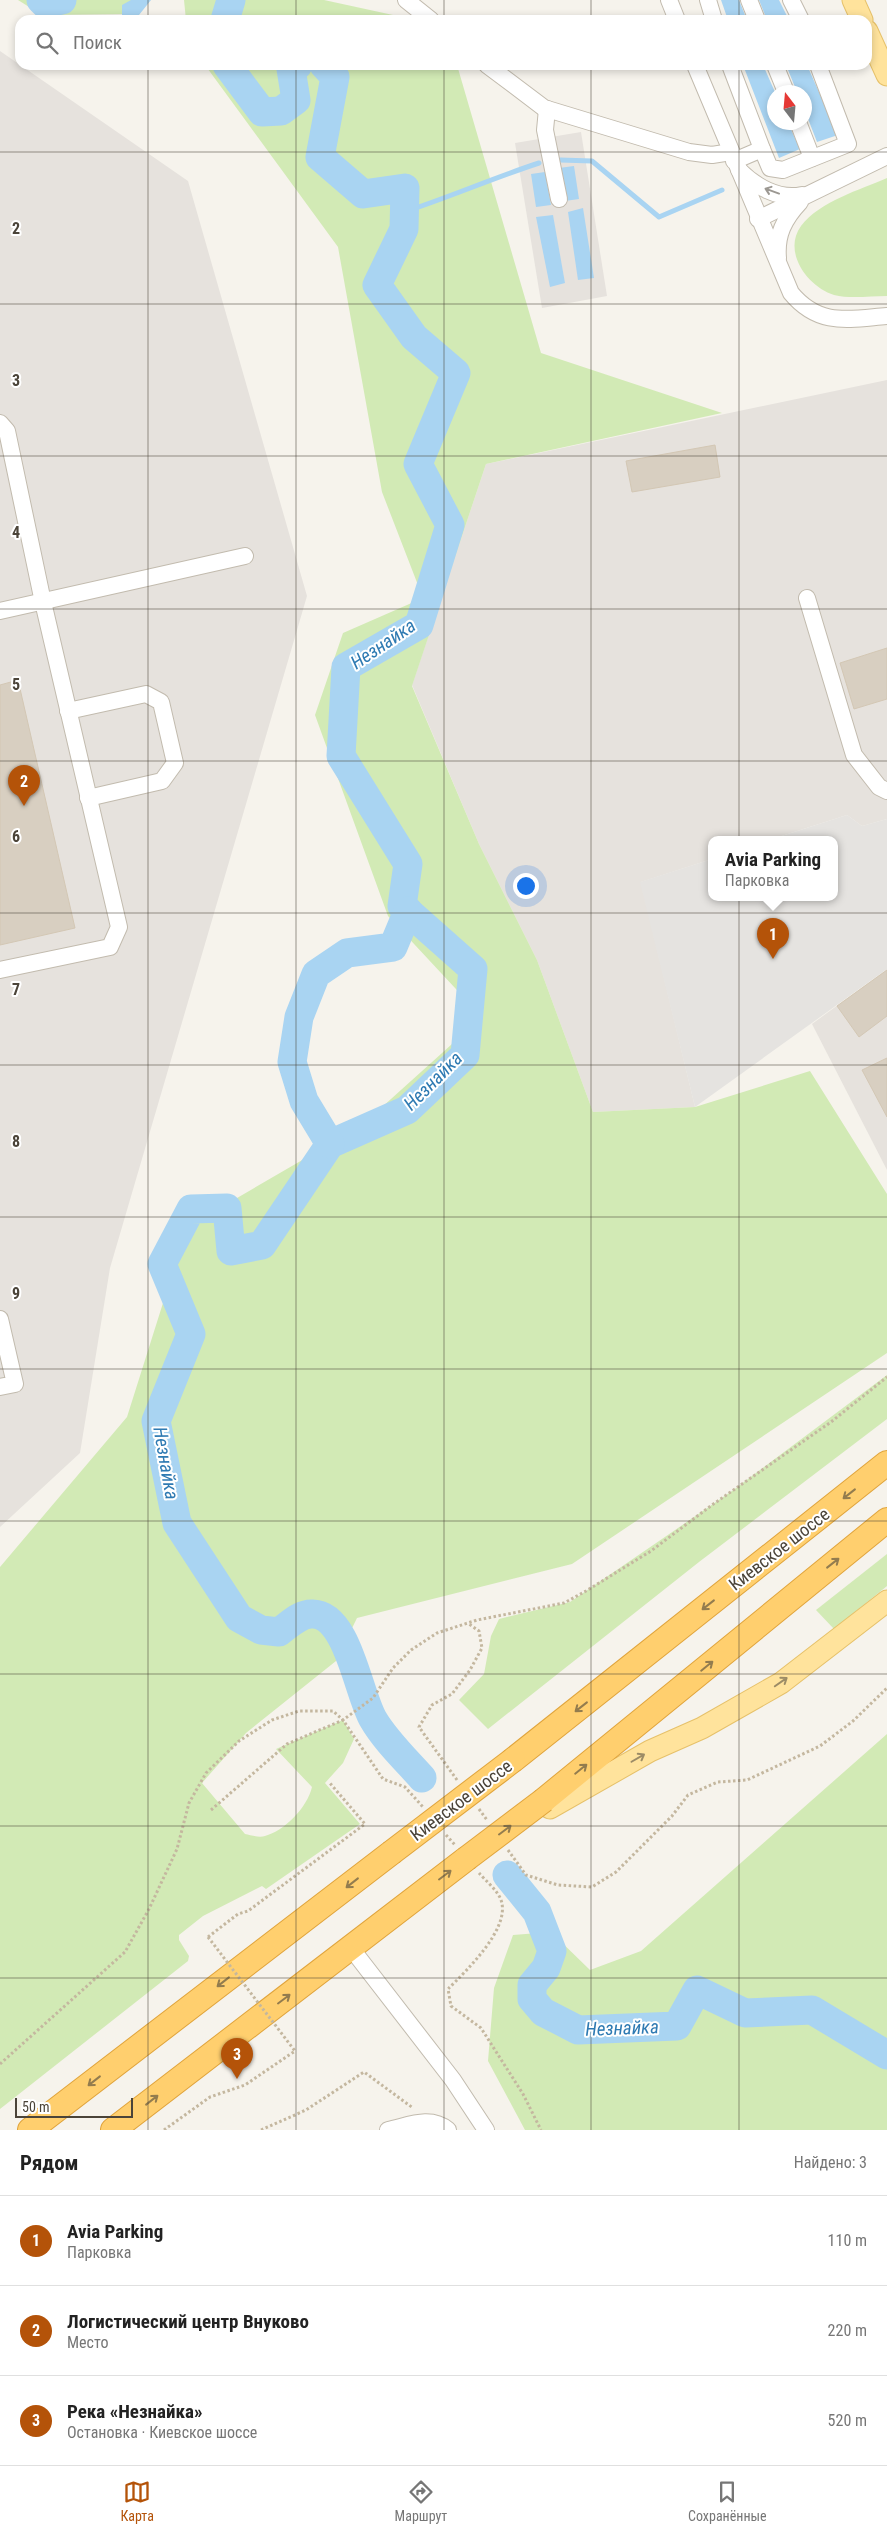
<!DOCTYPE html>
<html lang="ru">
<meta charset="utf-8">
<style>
body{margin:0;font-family:"Roboto Condensed",sans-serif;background:#f6f6f6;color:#222}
.compass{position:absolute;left:767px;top:85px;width:45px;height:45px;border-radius:50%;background:#fff;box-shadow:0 2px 8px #0003;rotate:344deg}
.scale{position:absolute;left:15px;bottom:12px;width:118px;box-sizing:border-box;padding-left:5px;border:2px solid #4b4439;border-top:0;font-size:14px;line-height:18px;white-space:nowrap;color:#4b4439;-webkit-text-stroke:4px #fff;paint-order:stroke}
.you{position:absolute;left:525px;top:885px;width:18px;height:18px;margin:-12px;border:4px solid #fff;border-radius:50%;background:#1a73e8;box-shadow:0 0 0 8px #1a73e833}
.badge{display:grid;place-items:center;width:32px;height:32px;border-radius:50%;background:#b45309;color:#fff;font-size:16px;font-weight:700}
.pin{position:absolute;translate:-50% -41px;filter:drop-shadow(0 1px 2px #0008)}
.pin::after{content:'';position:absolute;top:26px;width:18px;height:15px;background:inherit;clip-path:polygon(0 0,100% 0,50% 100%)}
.popup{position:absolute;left:708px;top:836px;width:130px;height:65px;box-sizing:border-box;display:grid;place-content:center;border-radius:10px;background:#fff;filter:drop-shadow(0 1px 4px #0005);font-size:16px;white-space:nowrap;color:#767676}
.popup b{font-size:19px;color:#222}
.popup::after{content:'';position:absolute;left:50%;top:100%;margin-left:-10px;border:10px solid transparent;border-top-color:#fff}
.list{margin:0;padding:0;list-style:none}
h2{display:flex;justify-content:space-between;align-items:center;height:65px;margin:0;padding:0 20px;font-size:21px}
h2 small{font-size:16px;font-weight:400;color:#767676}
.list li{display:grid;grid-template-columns:32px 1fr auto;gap:15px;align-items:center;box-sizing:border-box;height:90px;padding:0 20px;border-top:1px solid #e0e0e0}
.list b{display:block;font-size:19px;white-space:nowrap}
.list p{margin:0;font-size:16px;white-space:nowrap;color:#767676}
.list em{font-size:16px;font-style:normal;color:#767676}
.icon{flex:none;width:28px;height:28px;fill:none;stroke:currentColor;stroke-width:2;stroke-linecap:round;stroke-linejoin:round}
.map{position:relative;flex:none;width:887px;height:2130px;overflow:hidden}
.search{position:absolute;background:#fff;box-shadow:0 2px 8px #0003;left:15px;right:15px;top:15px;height:55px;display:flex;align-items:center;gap:12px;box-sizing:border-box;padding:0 18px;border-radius:15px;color:#767676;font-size:19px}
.sheet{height:335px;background:#fff}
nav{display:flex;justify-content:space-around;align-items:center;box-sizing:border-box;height:70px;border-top:1px solid #e0e0e0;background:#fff;font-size:14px;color:#767676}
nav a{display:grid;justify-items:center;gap:2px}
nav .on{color:#b45309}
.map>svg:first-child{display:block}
.industrial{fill:#e6e2dd}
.green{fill:#d2eab5}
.parking{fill:#e5e3e0}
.water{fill:#a9d4f2}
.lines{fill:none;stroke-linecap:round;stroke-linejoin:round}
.stream{stroke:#a9d4f2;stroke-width:5}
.river{stroke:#a9d4f2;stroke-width:29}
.building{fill:#d8cfc1;stroke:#d3c7b4}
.minor-casing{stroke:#c2bbae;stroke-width:18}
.major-casing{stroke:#e6c16a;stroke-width:23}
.highway-casing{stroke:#e0a43c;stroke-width:26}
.path{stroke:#c4b79f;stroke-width:3;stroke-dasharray:2.5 2.5;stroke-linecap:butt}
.minor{stroke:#fff;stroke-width:16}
.major{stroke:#ffe39c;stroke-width:21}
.highway{stroke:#ffcf6e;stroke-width:24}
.highway-bridge-casing{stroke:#e0a43c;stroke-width:26;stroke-linecap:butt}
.path-bridge{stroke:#c4b79f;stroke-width:3;stroke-dasharray:2.5 2.5;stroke-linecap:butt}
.highway-bridge{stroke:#ffcf6e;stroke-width:24}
.oneway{stroke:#9c9892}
.oneway2{stroke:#937c4e}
.oneway3{stroke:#9c8c66}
.grid{fill:none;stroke:#4b4439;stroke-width:1;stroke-opacity:0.55}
.labels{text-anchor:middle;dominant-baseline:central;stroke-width:4;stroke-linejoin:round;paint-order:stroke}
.street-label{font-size:18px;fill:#4b4439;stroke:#fff}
.water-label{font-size:19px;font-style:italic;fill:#2e7ab2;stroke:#fff}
.grid-label{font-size:16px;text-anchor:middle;font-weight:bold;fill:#4b4439;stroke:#fff;stroke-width:4;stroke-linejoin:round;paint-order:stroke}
</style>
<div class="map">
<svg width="887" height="2130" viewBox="0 0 887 2130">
<rect width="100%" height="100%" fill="#f6f3ec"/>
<g class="industrial">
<polygon points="0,51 188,181 307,596 110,1268 80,1453 0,1527"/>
<polygon points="581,132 607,296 542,308 515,143"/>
<polygon points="887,380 887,819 862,826 847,815 769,840 712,840 712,859 641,882 695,1107 593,1112 537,960 479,844 412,685 486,464"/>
<polygon points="887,969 887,1170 812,1024"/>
</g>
<g class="green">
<polygon points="18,0 134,0 130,14 42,15"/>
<polygon points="184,0 324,0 393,15 400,20 186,20"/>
<path d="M 205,65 L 457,65 L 541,353 L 722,413 L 486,464 L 412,686 L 479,844 L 537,960 L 593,1112 L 695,1107 L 810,1071 L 887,1194 L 887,1353 L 572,1564 L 357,1618 L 336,1661 L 246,1733 L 202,1783 L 245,1834 C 251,1835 259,1838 265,1836 C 284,1831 307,1808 312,1787 L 276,1749 L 343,1720 L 354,1739 L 343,1763 L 325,1783 L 360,1824 L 266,1889 L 262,1886 L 203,1916 L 179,1935 L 179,1940 L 189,1956 L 188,1961 L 0,2109 L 0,1567 L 127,1417 L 187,1227 L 361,1126 L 482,1017 L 388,916 L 315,715 L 343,633 L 423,598 L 382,492 L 338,247 Z"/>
<path d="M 887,178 L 887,296 C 870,296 850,299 834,295 C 808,287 782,252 801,226 C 820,201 860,190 887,178 Z"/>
<polygon points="887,1375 887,1419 699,1562 488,1729 459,1700 484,1674 491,1636 499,1619 570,1602 732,1491"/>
<polygon points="887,1554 887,1586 834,1629 816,1610"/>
<polygon points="887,1734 887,2130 525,2130 488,2061 494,1988 513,1935 551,1932 590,1970 641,1951"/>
</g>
<polygon class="parking" points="847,815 862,826 887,819 887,969 695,1107 640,882 712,859 712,898 834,898 834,840 769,840"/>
<g class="water">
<polygon points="131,0 151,0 139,15 143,20 122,20 122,5"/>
<polygon points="721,0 739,0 747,20 728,20"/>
<polygon points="759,0 779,0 789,20 767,20"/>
<polygon points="743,65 763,65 775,92 774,122 788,123 800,149 779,158"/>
<polygon points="786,65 807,65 838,135 817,142 805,111 804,92 797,92"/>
<polygon points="574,166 579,199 565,201 559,168"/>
<polygon points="545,172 551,205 536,207 531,174"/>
<polygon points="583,208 594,278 578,280 568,212"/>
<polygon points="553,215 565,283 550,287 536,217"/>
</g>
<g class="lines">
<g class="stream">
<polyline points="560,160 592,161 659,217 722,190"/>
<path d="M 404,212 C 450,197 493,178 539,163"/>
</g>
<g class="river">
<polyline points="41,0 45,4 62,0"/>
<polyline points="225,20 231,0"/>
<polyline points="227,65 262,112 281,111 296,100 291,69 298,65"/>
<path d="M 324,65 L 335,77 L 320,157 L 363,194 L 405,188 L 404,229 L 377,285 L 414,337 L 456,373 L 418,464 L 450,525 L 419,625 L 346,667 L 341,756 L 408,864 L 402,906 L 473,969 L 465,1055 L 407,1110 L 330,1144 L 262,1245 L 231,1251 L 227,1208 L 191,1209 L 162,1264 L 191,1334 L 156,1421 L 177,1523 L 239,1618 L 261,1630 L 279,1632 C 289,1625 300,1613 313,1614 C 348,1615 358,1693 373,1719 C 385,1740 406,1760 422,1778"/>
<polyline points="330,1144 304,1101 292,1062 299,1017 316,974 347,953 393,947 408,911"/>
<polyline points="507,1875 537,1912 552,1951 546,1968 532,1985 532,1999 543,2012 578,2030 677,2026 697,1990 745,2013 812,2010 887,2055"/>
</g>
</g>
<g class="building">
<polygon points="715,445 720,477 632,492 626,461"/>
<polygon points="887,648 887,699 854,709 840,663"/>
<polygon points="18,680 75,928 0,945 0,685"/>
<polygon points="887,970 887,1016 859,1037 837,1006"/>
<polygon points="887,1058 887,1117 862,1070"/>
</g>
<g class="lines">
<defs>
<g id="minor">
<polyline points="406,0 431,20"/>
<polyline points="669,0 677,20"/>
<polyline points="708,0 714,20"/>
<polyline points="749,0 757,20"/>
<polyline points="791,0 801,20"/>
<polyline points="487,65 544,108 689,152 712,155 731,152"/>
<path d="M 695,65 L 791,293 C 819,327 849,319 887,316"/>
<polyline points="730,65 762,149 734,161"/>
<polyline points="775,65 786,92"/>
<polyline points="547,109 545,130 559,199"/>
<polyline points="798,122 812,158"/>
<polyline points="762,149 770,168 783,170 848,144 818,65"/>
<path d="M 739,170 C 755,186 778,200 802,195"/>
<polyline points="758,219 887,156"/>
<path d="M 778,258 C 776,235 784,219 800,202"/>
<polyline points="0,423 7,431 43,602 119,927 110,947 0,970"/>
<polyline points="807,598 854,755 879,787 887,791"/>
<polyline points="0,611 245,556"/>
<polyline points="68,711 146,694 161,702 175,763 162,781 88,798"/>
<polyline points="0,1319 15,1384 0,1387"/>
<polyline points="351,1948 453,2080 486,2130"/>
<path d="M 388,2130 C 408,2126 430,2115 448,2130"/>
</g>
<g id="major">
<polyline points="853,0 862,20"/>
<polyline points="867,31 887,75"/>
<polyline points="550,1808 650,1751 702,1728 781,1683 887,1601"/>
</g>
<g id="highway">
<polyline points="513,1760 887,1463"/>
<polyline points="544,1800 887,1520"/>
<polyline points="30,2130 391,1853"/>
<polyline points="113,2130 466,1859"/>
</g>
</defs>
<use href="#minor" class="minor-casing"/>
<use href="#major" class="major-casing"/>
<use href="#highway" class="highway-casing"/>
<g class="path">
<polyline points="457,1780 419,1727 432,1705 452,1694 470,1670 482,1648 479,1631 469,1624"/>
<polyline points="479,1809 487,1820"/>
<polyline points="211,1810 287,1744 343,1720 383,1779 405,1787 423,1807"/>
<polyline points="446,1835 455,1845"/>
<polyline points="508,1850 526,1875 558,1885 592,1887 616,1872 672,1816 688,1795 718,1782 747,1780 820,1746 853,1721 887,1688"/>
<path d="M 479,1873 C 485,1880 498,1891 501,1900 C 511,1928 467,1970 448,1989 L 451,2006 L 481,2028 L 523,2094 L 541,2130"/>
<polyline points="208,1937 238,1914 248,1911 365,1824 329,1782"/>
<polyline points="0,2064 125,1952 149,1909 177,1849 189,1803 206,1773 239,1741 272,1720 299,1711 333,1711 343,1720 373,1698 393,1668 411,1650 437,1633 477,1620 564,1603 586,1591 651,1551 712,1505 831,1422 887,1377"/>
<polyline points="164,2130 210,2097 245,2085 295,2051"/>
<polyline points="261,2130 306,2110 364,2072 413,2108"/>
</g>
<use href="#minor" class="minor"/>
<use href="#major" class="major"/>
<use href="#highway" class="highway"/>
<defs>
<g id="highway-bridge">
<polyline points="391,1853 513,1760"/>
<polyline points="466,1859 544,1800"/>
</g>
</defs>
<use href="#highway-bridge" class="highway-bridge-casing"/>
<polyline class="path-bridge" points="208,1937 295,2051"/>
<use href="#highway-bridge" class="highway-bridge"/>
</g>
<defs><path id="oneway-shaft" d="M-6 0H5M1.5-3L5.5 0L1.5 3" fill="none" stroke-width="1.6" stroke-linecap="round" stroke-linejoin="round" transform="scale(1.25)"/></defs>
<use class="oneway" href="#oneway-shaft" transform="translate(772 191) rotate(-160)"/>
<g class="oneway2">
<use href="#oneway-shaft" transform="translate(849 1494) rotate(142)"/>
<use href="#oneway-shaft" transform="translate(833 1563) rotate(-38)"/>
<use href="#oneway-shaft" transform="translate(708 1605) rotate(142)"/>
<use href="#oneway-shaft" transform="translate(707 1666) rotate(-39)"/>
<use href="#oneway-shaft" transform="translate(581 1707) rotate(142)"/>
<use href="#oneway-shaft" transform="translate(581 1769) rotate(-39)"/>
<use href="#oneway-shaft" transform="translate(505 1830) rotate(-37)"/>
<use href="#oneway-shaft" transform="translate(445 1875) rotate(-37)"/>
<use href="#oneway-shaft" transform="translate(352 1883) rotate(142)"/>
<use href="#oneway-shaft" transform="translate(223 1982) rotate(142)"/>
<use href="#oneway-shaft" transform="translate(284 1999) rotate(-37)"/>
<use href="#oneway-shaft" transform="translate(94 2081) rotate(142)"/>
<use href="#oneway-shaft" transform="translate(152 2100) rotate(-38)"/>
</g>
<g class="oneway3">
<use href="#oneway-shaft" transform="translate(781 1682) rotate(-35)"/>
<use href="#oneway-shaft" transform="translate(638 1758) rotate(-30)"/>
</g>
<path class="grid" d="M 148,0 L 148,20M 296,0 L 296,20M 444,0 L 444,20M 591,0 L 591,20M 739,0 L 739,20M 148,65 L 148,2130M 296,65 L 296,2130M 444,65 L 444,2130M 591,65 L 591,2130M 739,65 L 739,2130M 0,152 L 887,152M 0,304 L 887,304M 0,456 L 887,456M 0,609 L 887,609M 0,761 L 887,761M 0,913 L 887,913M 0,1065 L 887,1065M 0,1217 L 887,1217M 0,1369 L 887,1369M 0,1521 L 887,1521M 0,1674 L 887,1674M 0,1826 L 887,1826M 0,1978 L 887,1978"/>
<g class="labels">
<g class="street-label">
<text transform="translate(779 1549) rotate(-38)">Киевское шоссе</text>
<text transform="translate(461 1800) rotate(-37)">Киевское шоссе</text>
</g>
<g class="water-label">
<text transform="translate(383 644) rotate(-34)">Незнайка</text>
<text transform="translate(433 1081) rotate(-45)">Незнайка</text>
<text transform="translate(166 1463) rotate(80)">Незнайка</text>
<text transform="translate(622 2028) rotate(-2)">Незнайка</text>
</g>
</g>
<g class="grid-label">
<text x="16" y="234">2</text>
<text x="16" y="386">3</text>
<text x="16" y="538">4</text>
<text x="16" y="690">5</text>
<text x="16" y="842">6</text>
<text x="16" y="995">7</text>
<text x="16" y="1147">8</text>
<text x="16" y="1299">9</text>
</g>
</svg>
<svg class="compass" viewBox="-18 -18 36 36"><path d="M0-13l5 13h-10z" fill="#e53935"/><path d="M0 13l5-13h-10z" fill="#767676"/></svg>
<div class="scale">50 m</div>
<div class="you"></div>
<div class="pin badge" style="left:773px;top:959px">1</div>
<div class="popup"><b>Avia Parking</b>Парковка</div>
<div class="pin badge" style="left:24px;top:806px">2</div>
<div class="pin badge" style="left:237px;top:2079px">3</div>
<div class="search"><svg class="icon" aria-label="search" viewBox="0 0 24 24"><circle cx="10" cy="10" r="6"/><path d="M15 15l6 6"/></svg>Поиск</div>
</div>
<section class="sheet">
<h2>Рядом<small>Найдено: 3</small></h2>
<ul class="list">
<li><span class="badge">1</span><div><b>Avia Parking</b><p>Парковка</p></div><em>110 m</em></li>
<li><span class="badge">2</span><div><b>Логистический центр Внуково</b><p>Место</p></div><em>220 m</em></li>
<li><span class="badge">3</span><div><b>Река «Незнайка»</b><p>Остановка · Киевское шоссе</p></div><em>520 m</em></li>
</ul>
</section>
<nav>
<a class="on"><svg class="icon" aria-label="map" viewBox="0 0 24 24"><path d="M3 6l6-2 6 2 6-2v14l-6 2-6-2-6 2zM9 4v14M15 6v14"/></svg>Карта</a>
<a><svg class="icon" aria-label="directions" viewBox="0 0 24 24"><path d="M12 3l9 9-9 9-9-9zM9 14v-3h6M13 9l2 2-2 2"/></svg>Маршрут</a>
<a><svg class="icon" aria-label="saved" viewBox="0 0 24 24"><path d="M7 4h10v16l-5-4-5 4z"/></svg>Сохранённые</a>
</nav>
